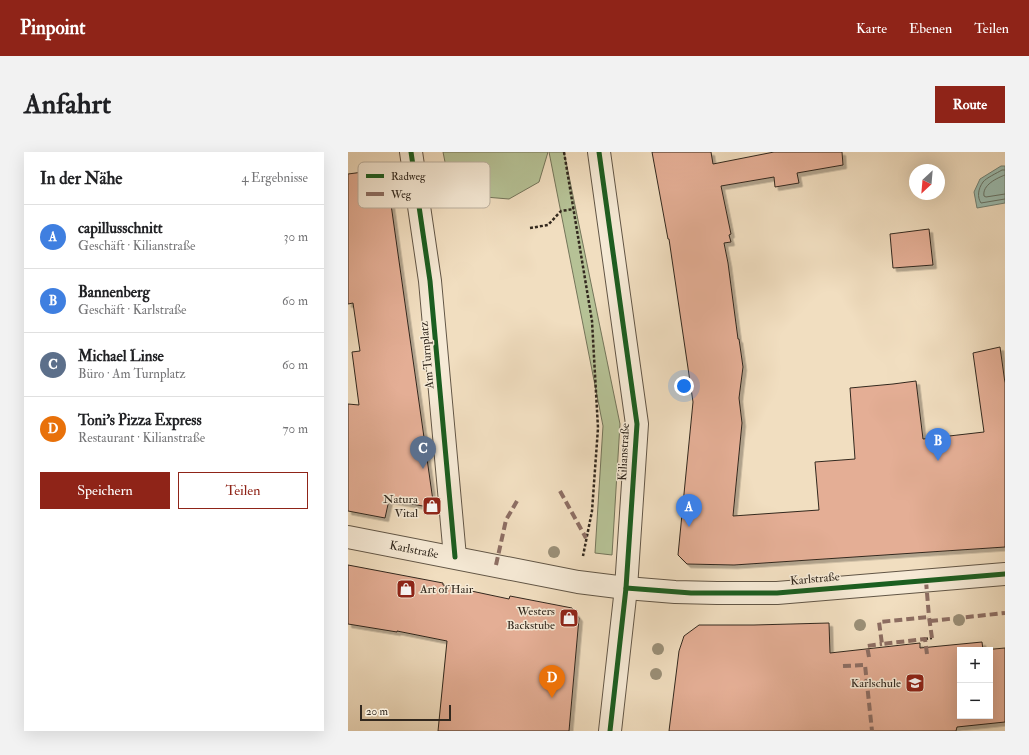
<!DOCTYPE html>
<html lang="de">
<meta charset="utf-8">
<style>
body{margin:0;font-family:"IM FELL Double Pica",serif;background:#f2f2f2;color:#202124}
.controls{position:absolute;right:12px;bottom:12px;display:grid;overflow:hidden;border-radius:0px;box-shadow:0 4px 16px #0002}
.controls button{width:36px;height:36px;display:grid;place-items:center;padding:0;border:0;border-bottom:1px solid #e0e0e0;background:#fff;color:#202124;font:20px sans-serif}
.compass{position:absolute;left:561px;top:12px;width:36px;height:36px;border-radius:50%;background:#fff;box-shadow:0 4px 16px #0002;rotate:206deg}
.scale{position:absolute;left:12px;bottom:10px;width:91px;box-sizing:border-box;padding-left:4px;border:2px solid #32281e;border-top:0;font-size:11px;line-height:14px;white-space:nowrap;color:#32281e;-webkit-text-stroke:3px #f6ead6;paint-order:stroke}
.you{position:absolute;left:336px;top:234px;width:14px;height:14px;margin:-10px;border:3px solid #fff;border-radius:50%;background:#1a73e8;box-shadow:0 0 0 6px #1a73e833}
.badge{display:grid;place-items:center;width:26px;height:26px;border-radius:50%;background:#8f2418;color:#fff;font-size:13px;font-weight:700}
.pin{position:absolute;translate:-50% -33px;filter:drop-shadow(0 1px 2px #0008)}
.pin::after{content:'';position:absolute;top:21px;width:14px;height:12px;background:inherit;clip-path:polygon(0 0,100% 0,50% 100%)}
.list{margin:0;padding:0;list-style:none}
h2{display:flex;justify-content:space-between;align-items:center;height:52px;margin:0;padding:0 16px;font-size:17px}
h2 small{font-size:13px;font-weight:400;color:#757577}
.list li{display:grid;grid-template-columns:26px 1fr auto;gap:12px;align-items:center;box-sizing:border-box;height:64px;padding:0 16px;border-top:1px solid #e0e0e0}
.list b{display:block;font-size:15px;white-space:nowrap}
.list p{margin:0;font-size:13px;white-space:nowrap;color:#757577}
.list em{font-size:13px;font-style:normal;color:#757577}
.actions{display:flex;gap:8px;padding:12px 16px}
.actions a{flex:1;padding:9px 0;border:1px solid #8f2418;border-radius:0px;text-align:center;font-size:14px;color:#8f2418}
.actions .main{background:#8f2418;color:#fff}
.map{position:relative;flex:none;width:657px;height:579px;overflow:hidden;border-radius:0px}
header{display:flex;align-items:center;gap:24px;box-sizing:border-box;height:56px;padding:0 20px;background:#8f2418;color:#fff}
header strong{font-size:19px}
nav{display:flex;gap:22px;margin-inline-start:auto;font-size:14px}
.intro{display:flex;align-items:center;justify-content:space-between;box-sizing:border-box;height:96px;padding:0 24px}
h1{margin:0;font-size:28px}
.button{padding:10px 18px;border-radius:0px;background:#8f2418;color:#fff;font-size:14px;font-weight:700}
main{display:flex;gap:24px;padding:0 24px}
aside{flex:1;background:#fff;border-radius:0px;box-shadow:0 4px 16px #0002}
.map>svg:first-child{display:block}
.green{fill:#b6c296;stroke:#74755a}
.water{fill:#9bbcaf;stroke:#718175}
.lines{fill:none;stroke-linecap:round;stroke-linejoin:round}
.shore{stroke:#667266;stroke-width:1}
.building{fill:#e4ae95;stroke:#32281e;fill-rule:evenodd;filter:url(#shadow)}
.street-casing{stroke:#625646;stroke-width:24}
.path{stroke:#32281e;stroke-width:2.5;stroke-dasharray:3 2;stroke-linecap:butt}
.street{stroke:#f6ead6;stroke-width:22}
.quiet{stroke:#8d6e63;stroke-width:4;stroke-dasharray:8 4;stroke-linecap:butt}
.cycleway-casing{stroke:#f6ead6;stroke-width:8}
.cycleway{stroke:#1b5e20;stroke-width:5}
.tree{fill:#9a8f77}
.labels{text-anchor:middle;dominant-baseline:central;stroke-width:3;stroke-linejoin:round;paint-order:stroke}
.street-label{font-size:12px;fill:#32281e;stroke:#f6ead6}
.poi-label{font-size:12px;fill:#32281e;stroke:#f6ead6;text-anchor:end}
.key{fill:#f6ead6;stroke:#bbb09f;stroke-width:1}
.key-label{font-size:11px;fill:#32281e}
</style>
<header>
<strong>Pinpoint</strong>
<nav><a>Karte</a><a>Ebenen</a><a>Teilen</a></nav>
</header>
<div class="intro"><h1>Anfahrt</h1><a class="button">Route</a></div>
<main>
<aside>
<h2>In der Nähe<small>4 Ergebnisse</small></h2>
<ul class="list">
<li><span class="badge" style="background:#3f7fe0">A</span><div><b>capillusschnitt</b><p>Geschäft · Kilianstraße</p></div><em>30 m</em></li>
<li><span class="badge" style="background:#3f7fe0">B</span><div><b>Bannenberg</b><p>Geschäft · Karlstraße</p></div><em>60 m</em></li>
<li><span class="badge" style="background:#5c6f8a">C</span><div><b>Michael Linse</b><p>Büro · Am Turnplatz</p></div><em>60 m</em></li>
<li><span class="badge" style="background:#e8710a">D</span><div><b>Toni's Pizza Express</b><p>Restaurant · Kilianstraße</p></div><em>70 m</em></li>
</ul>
<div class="actions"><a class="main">Speichern</a><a>Teilen</a></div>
</aside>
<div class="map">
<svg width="657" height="579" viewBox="0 0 657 579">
<defs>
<filter id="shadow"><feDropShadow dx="3.5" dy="3.5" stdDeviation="0" flood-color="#0004"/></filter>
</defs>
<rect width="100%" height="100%" fill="#f1dec0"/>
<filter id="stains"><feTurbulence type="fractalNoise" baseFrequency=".005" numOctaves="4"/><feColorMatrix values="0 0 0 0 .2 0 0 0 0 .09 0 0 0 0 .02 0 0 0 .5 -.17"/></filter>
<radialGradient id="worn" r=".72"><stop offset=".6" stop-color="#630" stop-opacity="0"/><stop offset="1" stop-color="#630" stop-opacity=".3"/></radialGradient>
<g class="green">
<polygon points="95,0 200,0 191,30 161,47 125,44 100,25"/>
<polygon points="201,0 216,0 272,272 264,403 247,401 255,274"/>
</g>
<polygon class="water" points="653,14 657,14 657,51 629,56 626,40 632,27"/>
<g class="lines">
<g class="shore">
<path d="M 657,18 L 654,18 C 649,21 638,26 635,30 C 630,37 629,45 633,51 L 657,47"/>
<path d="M 657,23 C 649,26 634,33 636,44 L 638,45 L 657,42"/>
</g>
</g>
<g class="building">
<polygon points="304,0 363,0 365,12 426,0 494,0 495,13 449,21 451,31 427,35 426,25 373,34 383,82 381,83 383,90 376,91 380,111 390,187 391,187 395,215 391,246 394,271 385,364 471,358 467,310 507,307 502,236 545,232 568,229 575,287 636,280 625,201 652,195 657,231 657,395 386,413 339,412 330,403 345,250 321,87 320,87"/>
<polygon points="38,17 86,356 41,348 37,366 0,359 0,252 11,253 4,200 12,199 5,151 0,152 0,22"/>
<polygon points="581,77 585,113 545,116 542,82"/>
<polygon points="0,413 95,431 95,433 161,447 162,444 224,456 231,466 221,579 90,579 99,489 49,479 49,480 0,472"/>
<path d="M 481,471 L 482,501 L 572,491 L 572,496 L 634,490 L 635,498 L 657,496 L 657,570 L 609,575 L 608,579 L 321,579 L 331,499 L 336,484 L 351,473 L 406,473 ZM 612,498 L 642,498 L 642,564 L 612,564 Z"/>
</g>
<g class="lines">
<defs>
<g id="street">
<polyline points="63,0 82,129 107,405"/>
<polyline points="251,0 289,272 278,436 262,579"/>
<polyline points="0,385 230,430 278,436 327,440 369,441 429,441 657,422"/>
</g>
</defs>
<use href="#street" class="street-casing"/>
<g class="path">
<polyline points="216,0 244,169 250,276 244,359 235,404"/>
<polyline points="182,76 200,73 213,59 226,57"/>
<polyline points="577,487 584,486"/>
</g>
<use href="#street" class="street"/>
<g class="quiet">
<polyline points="212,339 238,386"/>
<polyline points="148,413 158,368 169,349"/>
<polyline points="578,429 581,465"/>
<polyline points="582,469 657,461"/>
<polyline points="579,502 577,487 534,492 531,470 581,465 584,486"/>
<polyline points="521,505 519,494 534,492"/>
<polyline points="495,514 517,513 524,579"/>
</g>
<defs>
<g id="cycleway">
<polyline points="63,0 82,129 107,405"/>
<polyline points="251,0 289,272 278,436 262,579"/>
<polyline points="278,436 343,441 429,441 657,422"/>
</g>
</defs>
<use href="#cycleway" class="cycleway-casing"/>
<use href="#cycleway" class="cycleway"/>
</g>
<g class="tree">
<circle cx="206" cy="400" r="6"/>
<circle cx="611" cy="468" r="6"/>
<circle cx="512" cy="473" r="6"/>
<circle cx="310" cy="497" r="6"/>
<circle cx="308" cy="522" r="6"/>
</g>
<defs>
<symbol id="shop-square" viewBox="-11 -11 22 22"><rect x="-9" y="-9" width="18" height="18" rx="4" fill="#8f2418" stroke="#f6ead6"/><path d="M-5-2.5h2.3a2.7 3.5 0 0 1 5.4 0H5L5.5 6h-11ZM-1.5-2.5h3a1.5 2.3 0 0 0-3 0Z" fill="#fff"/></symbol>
<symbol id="school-square" viewBox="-11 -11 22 22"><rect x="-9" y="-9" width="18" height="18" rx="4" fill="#8f2418" stroke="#f6ead6"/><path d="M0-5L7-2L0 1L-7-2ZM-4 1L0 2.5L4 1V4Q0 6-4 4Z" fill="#fff"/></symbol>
</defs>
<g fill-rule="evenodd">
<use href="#shop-square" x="73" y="343" width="22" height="22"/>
<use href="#shop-square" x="47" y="426" width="22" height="22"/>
<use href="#shop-square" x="210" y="455" width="22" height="22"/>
<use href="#school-square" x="556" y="520" width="22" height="22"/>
</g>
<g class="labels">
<g class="street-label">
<text transform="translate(79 203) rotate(-95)">Am Turnplatz</text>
<text transform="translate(276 300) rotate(-87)">Kilianstraße</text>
<text transform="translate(66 398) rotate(11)">Karlstraße</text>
<text transform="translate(467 427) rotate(-5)">Karlstraße</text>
</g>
<g class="poi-label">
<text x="70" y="347">Natura<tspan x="70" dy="14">Vital</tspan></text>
<text x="72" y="437" text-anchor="start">Art of Hair</text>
<text x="207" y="459">Westers<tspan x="207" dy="14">Backstube</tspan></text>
<text x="553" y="531">Karlschule</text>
</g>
</g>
<rect x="10" y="10" width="132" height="46" rx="6" class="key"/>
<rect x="18" y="22" width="18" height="4" fill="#1b5e20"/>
<rect x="18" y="40" width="18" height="4" fill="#8d6e63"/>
<g class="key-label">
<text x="43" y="28">Radweg</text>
<text x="43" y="46">Weg</text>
</g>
<rect width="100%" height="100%" filter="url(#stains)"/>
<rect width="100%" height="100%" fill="url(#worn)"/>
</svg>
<div class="controls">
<button>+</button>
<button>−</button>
</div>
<svg class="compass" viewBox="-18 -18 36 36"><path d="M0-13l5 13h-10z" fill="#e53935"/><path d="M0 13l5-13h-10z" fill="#757577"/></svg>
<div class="scale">20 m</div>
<div class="you"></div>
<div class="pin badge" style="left:341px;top:375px;background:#3f7fe0">A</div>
<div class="pin badge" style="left:590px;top:309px;background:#3f7fe0">B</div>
<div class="pin badge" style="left:75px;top:317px;background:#5c6f8a">C</div>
<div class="pin badge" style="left:204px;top:546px;background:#e8710a">D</div>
</div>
</main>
